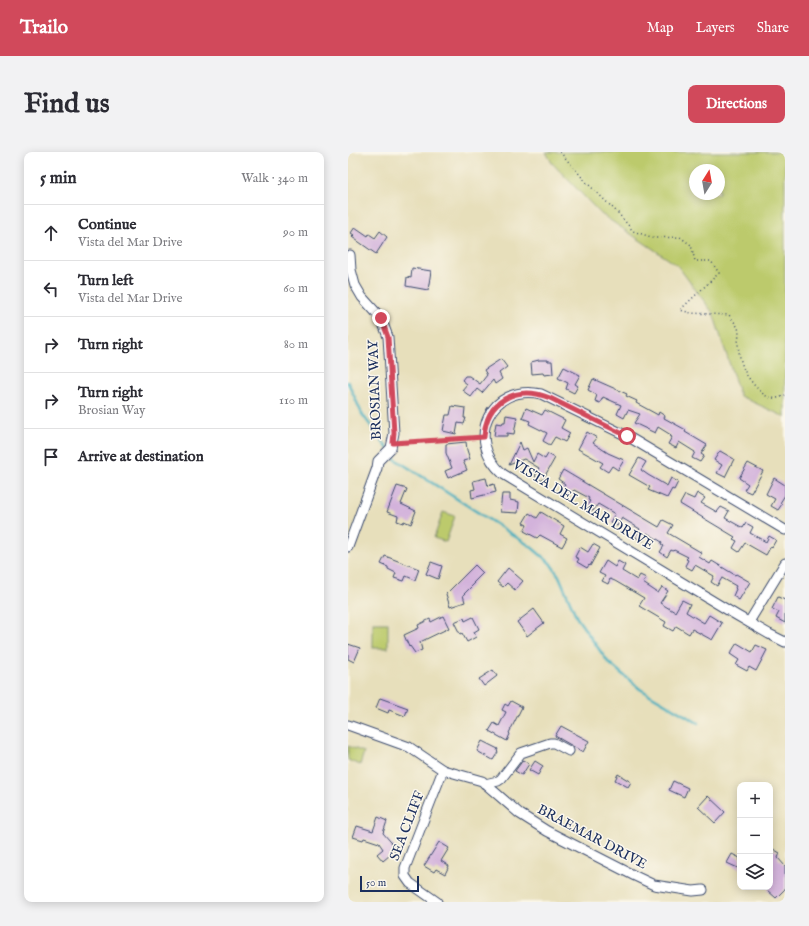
<!DOCTYPE html>
<meta charset="utf-8">
<style>
body{margin:0;font-family:"IM FELL English",serif;background:#f2f2f3;color:#2b2b33}
.controls{position:absolute;right:12px;bottom:12px;display:grid;overflow:hidden;border-radius:8px;box-shadow:0 2px 10px #0003}
.controls button{width:36px;height:36px;display:grid;place-items:center;padding:0;border:0;border-bottom:1px solid #e1e1e2;background:#fff;color:#2b2b33;font:20px sans-serif}
.compass{position:absolute;left:341px;top:12px;width:36px;height:36px;border-radius:50%;background:#fff;box-shadow:0 2px 10px #0003;rotate:11deg}
.scale{position:absolute;left:12px;bottom:10px;width:59px;box-sizing:border-box;padding-left:4px;border:2px solid #1b2f5e;border-top:0;font-size:11px;line-height:14px;white-space:nowrap;color:#1b2f5e;-webkit-text-stroke:3px #fbf7ec;paint-order:stroke}
.stop{position:absolute;width:12px;height:12px;margin:-9px;border:3px solid #d1495b;border-radius:50%;background:#fff}
.stop.end{background:#d1495b;border-color:#fff;box-shadow:0 1px 4px #0008}
.list{margin:0;padding:0;list-style:none}
h2{display:flex;justify-content:space-between;align-items:center;height:52px;margin:0;padding:0 16px;font-size:17px}
h2 small{font-size:13px;font-weight:400;color:#7c7c81}
.list li{display:grid;grid-template-columns:26px 1fr auto;gap:12px;align-items:center;box-sizing:border-box;height:56px;padding:0 16px;border-top:1px solid #e1e1e2}
.list b{display:block;font-size:15px;white-space:nowrap}
.list p{margin:0;font-size:13px;white-space:nowrap;color:#7c7c81}
.list em{font-size:13px;font-style:normal;color:#7c7c81}
.icon{flex:none;width:22px;height:22px;fill:none;stroke:currentColor;stroke-width:2;stroke-linecap:round;stroke-linejoin:round}
.map{position:relative;flex:none;width:437px;height:750px;overflow:hidden;border-radius:8px}
header{display:flex;align-items:center;gap:24px;box-sizing:border-box;height:56px;padding:0 20px;background:#d1495b;color:#fff}
header strong{font-size:19px}
nav{display:flex;gap:22px;margin-inline-start:auto;font-size:14px}
.intro{display:flex;align-items:center;justify-content:space-between;box-sizing:border-box;height:96px;padding:0 24px}
h1{margin:0;font-size:28px}
.button{padding:10px 18px;border-radius:8px;background:#d1495b;color:#fff;font-size:14px;font-weight:700}
main{display:flex;gap:24px;padding:0 24px}
aside{flex:1;background:#fff;border-radius:8px;box-shadow:0 2px 10px #0003}
.map>svg:first-child{display:block}
.green{fill:#bcca6c;stroke:#6c7c65;fill-rule:evenodd}
.lines{fill:none;stroke-linecap:round;stroke-linejoin:round}
.stream{stroke:#41aebf;stroke-width:2.5}
.building{fill:#d3b2db}
.minor-casing{stroke:#3a496c;stroke-width:11}
.path{stroke:#3a496c;stroke-width:1.5;stroke-dasharray:1 3;stroke-linecap:butt}
.minor{stroke:#fff;stroke-width:9}
.route{stroke:#d1495b;stroke-width:5}
.labels{text-anchor:middle;dominant-baseline:central;stroke-width:3;stroke-linejoin:round;paint-order:stroke}
.street-label{font-size:14px;fill:#1b2f5e;stroke:#fbf7ec}
</style>
<header>
<strong>Trailo</strong>
<nav><a>Map</a><a>Layers</a><a>Share</a></nav>
</header>
<div class="intro"><h1>Find us</h1><a class="button">Directions</a></div>
<main>
<aside>
<h2>5 min<small>Walk · 340 m</small></h2>
<ul class="list">
<li><svg class="icon" aria-label="ahead" viewBox="0 0 24 24"><path d="M12 20V5M6 11l6-6 6 6"/></svg><div><b>Continue</b><p>Vista del Mar Drive</p></div><em>90 m</em></li>
<li><svg class="icon" aria-label="left" viewBox="0 0 24 24"><path d="M17 20v-9H6M10 6l-5 5 5 5"/></svg><div><b>Turn left</b><p>Vista del Mar Drive</p></div><em>60 m</em></li>
<li><svg class="icon" aria-label="right" viewBox="0 0 24 24"><path d="M7 20v-9h11M14 6l5 5-5 5"/></svg><div><b>Turn right</b></div><em>80 m</em></li>
<li><svg class="icon" aria-label="right" viewBox="0 0 24 24"><path d="M7 20v-9h11M14 6l5 5-5 5"/></svg><div><b>Turn right</b><p>Brosian Way</p></div><em>110 m</em></li>
<li><svg class="icon" aria-label="arrive" viewBox="0 0 24 24"><path d="M6 21V4h12l-3 4 3 4H6"/></svg><div><b>Arrive at destination</b></div></li>
</ul>
</aside>
<div class="map">
<svg width="437" height="750" viewBox="0 0 437 750">
<rect width="100%" height="100%" fill="#fbf7ec"/>
<filter id="ink" filterUnits="userSpaceOnUse"><feTurbulence type="fractalNoise" baseFrequency=".025" numOctaves="2"/><feDisplacementMap in="SourceGraphic" scale="8" xChannelSelector="R" yChannelSelector="G"/><feConvolveMatrix kernelMatrix="1 2 1 2 8 2 1 2 1" color-interpolation-filters="sRGB"/></filter>
<filter id="wash" filterUnits="userSpaceOnUse"><feTurbulence type="fractalNoise" baseFrequency=".012" numOctaves="4" result="noise"/><feDisplacementMap in="SourceGraphic" scale="16" xChannelSelector="R" yChannelSelector="G"/><feGaussianBlur stdDeviation="0.9" result="paint"/><feColorMatrix in="noise" values="0 0 0 0 0 0 0 0 0 0 0 0 0 0 0 0 0 1.4 0 .05"/><feComposite in="paint" operator="in"/></filter>
<g filter="url(#wash)">
<rect width="100%" height="100%" fill="#e7dfbb"/>
<g class="green">
<path d="M 198,0 L 437,0 L 437,265 L 392,244 L 365,161 L 329,113 L 253,62 L 204,11 ZM 347,18 L 371,18 L 371,42 L 347,42 Z"/>
<polygon points="95,360 107,364 98,390 86,386"/>
<rect x="25" y="471" width="15" height="25"/>
<polygon points="0,594 16,600 12,613 0,608"/>
</g>
<g class="lines">
<g class="stream">
<polyline points="0,230 14,262 40,297"/>
<polyline points="43,301 47,307 182,394 202,411 211,424 229,466 260,510 292,537 350,571"/>
</g>
</g>
<g id="blocks">
<g class="building">
<polygon points="7,75 20,84 21,82 27,86 32,79 39,85 28,102 4,85 6,83 3,81"/>
<polygon points="64,116 83,119 80,138 58,134 59,125 63,126"/>
<polygon points="153,207 159,215 151,221 154,227 147,232 145,228 134,241 129,237 123,245 114,238 119,232 114,228 117,224 121,224 132,232 139,223 136,218"/>
<polygon points="191,208 200,208 200,209 204,209 205,222 196,223 195,221 184,222 183,210"/>
<polygon points="216,215 232,223 227,232 230,234 226,241 218,237 220,231 210,226"/>
<polygon points="245,227 279,242 278,244 289,249 288,251 310,263 311,260 317,264 316,266 338,278 337,280 359,293 353,302 356,304 352,310 344,306 347,300 331,290 328,296 320,292 324,285 322,284 323,283 310,275 307,281 286,271 292,262 280,258 276,266 269,262 273,253 255,245 252,251 247,249 249,243 240,238"/>
<polygon points="104,254 117,256 116,266 118,266 116,272 110,271 108,282 95,279 98,263 102,263"/>
<polygon points="178,256 194,263 197,258 217,268 213,276 222,281 217,290 207,285 202,293 195,289 199,281 181,272 182,269 174,266"/>
<polygon points="158,263 169,265 166,282 159,281 159,284 146,284 148,271 154,272 155,270 157,270"/>
<polygon points="239,280 249,286 245,291 260,301 276,308 270,318 264,314 260,320 252,315 255,311 230,297"/>
<polygon points="118,290 119,298 122,307 115,309 119,318 100,326 97,319 104,316 98,301 98,292"/>
<polygon points="172,290 175,298 179,296 185,310 189,302 197,307 200,302 207,306 194,329 187,324 191,316 176,307 161,313"/>
<polygon points="372,299 386,307 377,325 369,321 374,313 366,308"/>
<polygon points="291,306 298,310 293,318 300,323 319,334 323,326 330,330 326,338 324,337 319,346 300,338 302,335 281,323"/>
<polygon points="400,311 415,319 403,341 396,338 400,332 391,326"/>
<polygon points="215,318 311,375 315,368 325,373 320,381 354,401 351,405 362,412 364,409 387,423 388,422 402,430 391,448 385,444 388,437 387,436 388,434 374,426 369,434 363,430 366,424 347,413 344,418 337,414 340,408 338,407 340,405 326,398 325,399 323,398 319,405 312,400 316,394 313,392 314,390 299,381 295,389 287,385 292,377 274,366 269,374 262,370 267,362 250,352 245,359 238,355 242,349 240,348 241,346 226,338 225,340 223,339 220,344 212,340 217,332 210,327"/>
<polygon points="138,326 140,334 146,332 148,340 124,346 123,338 127,337 125,329"/>
<polygon points="426,326 437,333 437,343 432,351 434,352 430,358 423,354 427,347 418,342"/>
<polygon points="49,334 59,337 53,352 68,359 63,372 56,369 55,371 49,369 50,364 39,360"/>
<polygon points="349,341 357,346 353,351 369,360 373,355 381,359 377,366 395,376 398,371 405,375 402,381 418,390 421,384 428,388 424,395 423,394 418,403 397,391 391,400 385,396 389,389 385,387 387,385 332,352 337,343 346,347"/>
<polygon points="154,342 162,342 162,348 171,350 170,361 152,360"/>
<polygon points="193,360 216,374 212,382 219,386 214,395 192,383 189,386 176,379 179,373 175,371 181,361 189,366"/>
<polygon points="245,392 252,396 242,414 241,413 239,416 229,410 231,407 227,405 232,395 240,400"/>
<polygon points="37,404 71,417 67,428 58,424 56,429 46,426 48,421 40,417 40,415 33,412"/>
<polygon points="258,409 267,415 270,409 277,413 274,419 289,428 292,423 298,426 295,431 310,441 314,435 320,439 312,451 327,460 334,448 342,452 338,460 356,471 361,463 374,471 364,488 344,477 341,482 328,474 325,479 316,474 318,470 291,454 296,446 267,429 262,427 260,432 254,429 257,424 251,421"/>
<polygon points="83,410 94,414 90,427 78,422"/>
<polygon points="127,413 135,421 125,431 126,432 115,443 117,450 102,455 98,442"/>
<polygon points="160,416 175,429 167,438 159,431 155,435 149,430"/>
<polygon points="430,445 437,448 437,471 428,466 431,460 424,457"/>
<polygon points="186,457 196,471 179,484 169,470"/>
<polygon points="95,464 101,476 72,490 74,498 67,501 62,494 61,495 56,483 71,476 70,473 82,467 83,470"/>
<polygon points="125,465 131,477 126,480 128,485 119,490 114,481 112,482 106,470 116,466 117,469"/>
<polygon points="389,491 404,500 408,493 419,498 408,519 401,515 399,519 388,513 391,508 382,502"/>
<polygon points="0,492 12,496 6,510 0,507"/>
<polygon points="145,518 149,524 136,534 131,527"/>
<polygon points="32,546 60,556 57,564 41,558 40,561 28,556"/>
<polygon points="163,549 174,555 161,581 162,582 159,589 141,579 146,571 151,574 158,560 154,558 157,552 160,554"/>
<polygon points="213,574 241,589 235,600 207,584"/>
<polygon points="134,589 150,597 149,599 150,600 145,608 129,599"/>
<polygon points="175,608 181,612 174,623 167,619"/>
<polygon points="187,609 195,614 190,623 181,618"/>
<polygon points="270,622 283,630 280,635 267,628"/>
<polygon points="325,629 340,636 336,645 321,638"/>
<polygon points="360,644 377,660 367,671 350,655"/>
<polygon points="30,665 39,669 35,681 49,697 35,709 29,702 35,697 31,691 16,686 15,688 5,685 9,674 25,679"/>
<polygon points="91,690 101,696 93,709 101,714 97,722 88,717 86,720 76,714"/>
<polygon points="425,697 432,701 430,706 437,714 437,737 428,746 419,738 422,735 422,701"/>
<polygon points="384,702 392,706 392,717 379,711"/>
</g>
</g>
</g>
<g filter="url(#ink)">
<use href="#blocks" fill-opacity="0" stroke="#3a496c" stroke-width="1"/>
<g class="lines">
<defs>
<g id="minor">
<path d="M 437,378 L 279,284 L 193,242 C 142,231 116,288 155,322 L 388,463 L 421,482 L 437,490"/>
<polyline points="0,395 29,316 30,309 43,296 46,281 40,185 33,166 14,145 7,133 3,118 2,103"/>
<polyline points="401,470 437,411"/>
<polyline points="0,573 61,595 95,618 134,629 172,662 199,679 287,724 306,733 345,739 355,738"/>
<polyline points="137,632 150,629 153,627 173,601 202,591 206,591 221,599"/>
<polyline points="89,750 62,731 57,724 57,716 95,618"/>
</g>
</defs>
<use href="#minor" class="minor-casing"/>
<g class="path">
<path d="M 212,0 L 239,31 L 270,61 L 285,79 L 306,86 L 332,85 L 343,93 L 347,109 L 363,109 L 371,121 L 332,158 L 343,161 L 381,163 C 384,167 388,172 390,176 C 392,181 390,187 390,192 C 392,214 398,226 414,241 C 421,247 429,248 437,243"/>
<polyline points="53,291 129,286"/>
</g>
<use href="#minor" class="minor"/>
</g>
</g>
<g class="lines" filter="url(#ink)">
<path class="route" d="M 33,166 L 40,185 L 46,281 L 45,291 L 136,285 C 138,249 168,232 202,246 L 279,284"/>
</g>
<g class="labels">
<g class="street-label">
<text transform="translate(27 238) rotate(-92)">BROSIAN WAY</text>
<text transform="translate(235 353) rotate(31)">VISTA DEL MAR DRIVE</text>
<text transform="translate(59 674) rotate(-69)">SEA CLIFF</text>
<text transform="translate(244 685) rotate(28)">BRAEMAR DRIVE</text>
</g>
</g>
</svg>
<div class="controls">
<button>+</button>
<button>−</button>
<button><svg class="icon" aria-label="layers" viewBox="0 0 24 24"><path d="M12 4l9 5-9 5-9-5zM3 14l9 5 9-5"/></svg></button>
</div>
<svg class="compass" viewBox="-18 -18 36 36"><path d="M0-13l5 13h-10z" fill="#e53935"/><path d="M0 13l5-13h-10z" fill="#7c7c81"/></svg>
<div class="scale">50 m</div>
<div class="stop" style="left:279px;top:284px"></div>
<div class="stop end" style="left:33px;top:166px"></div>
</div>
</main>
